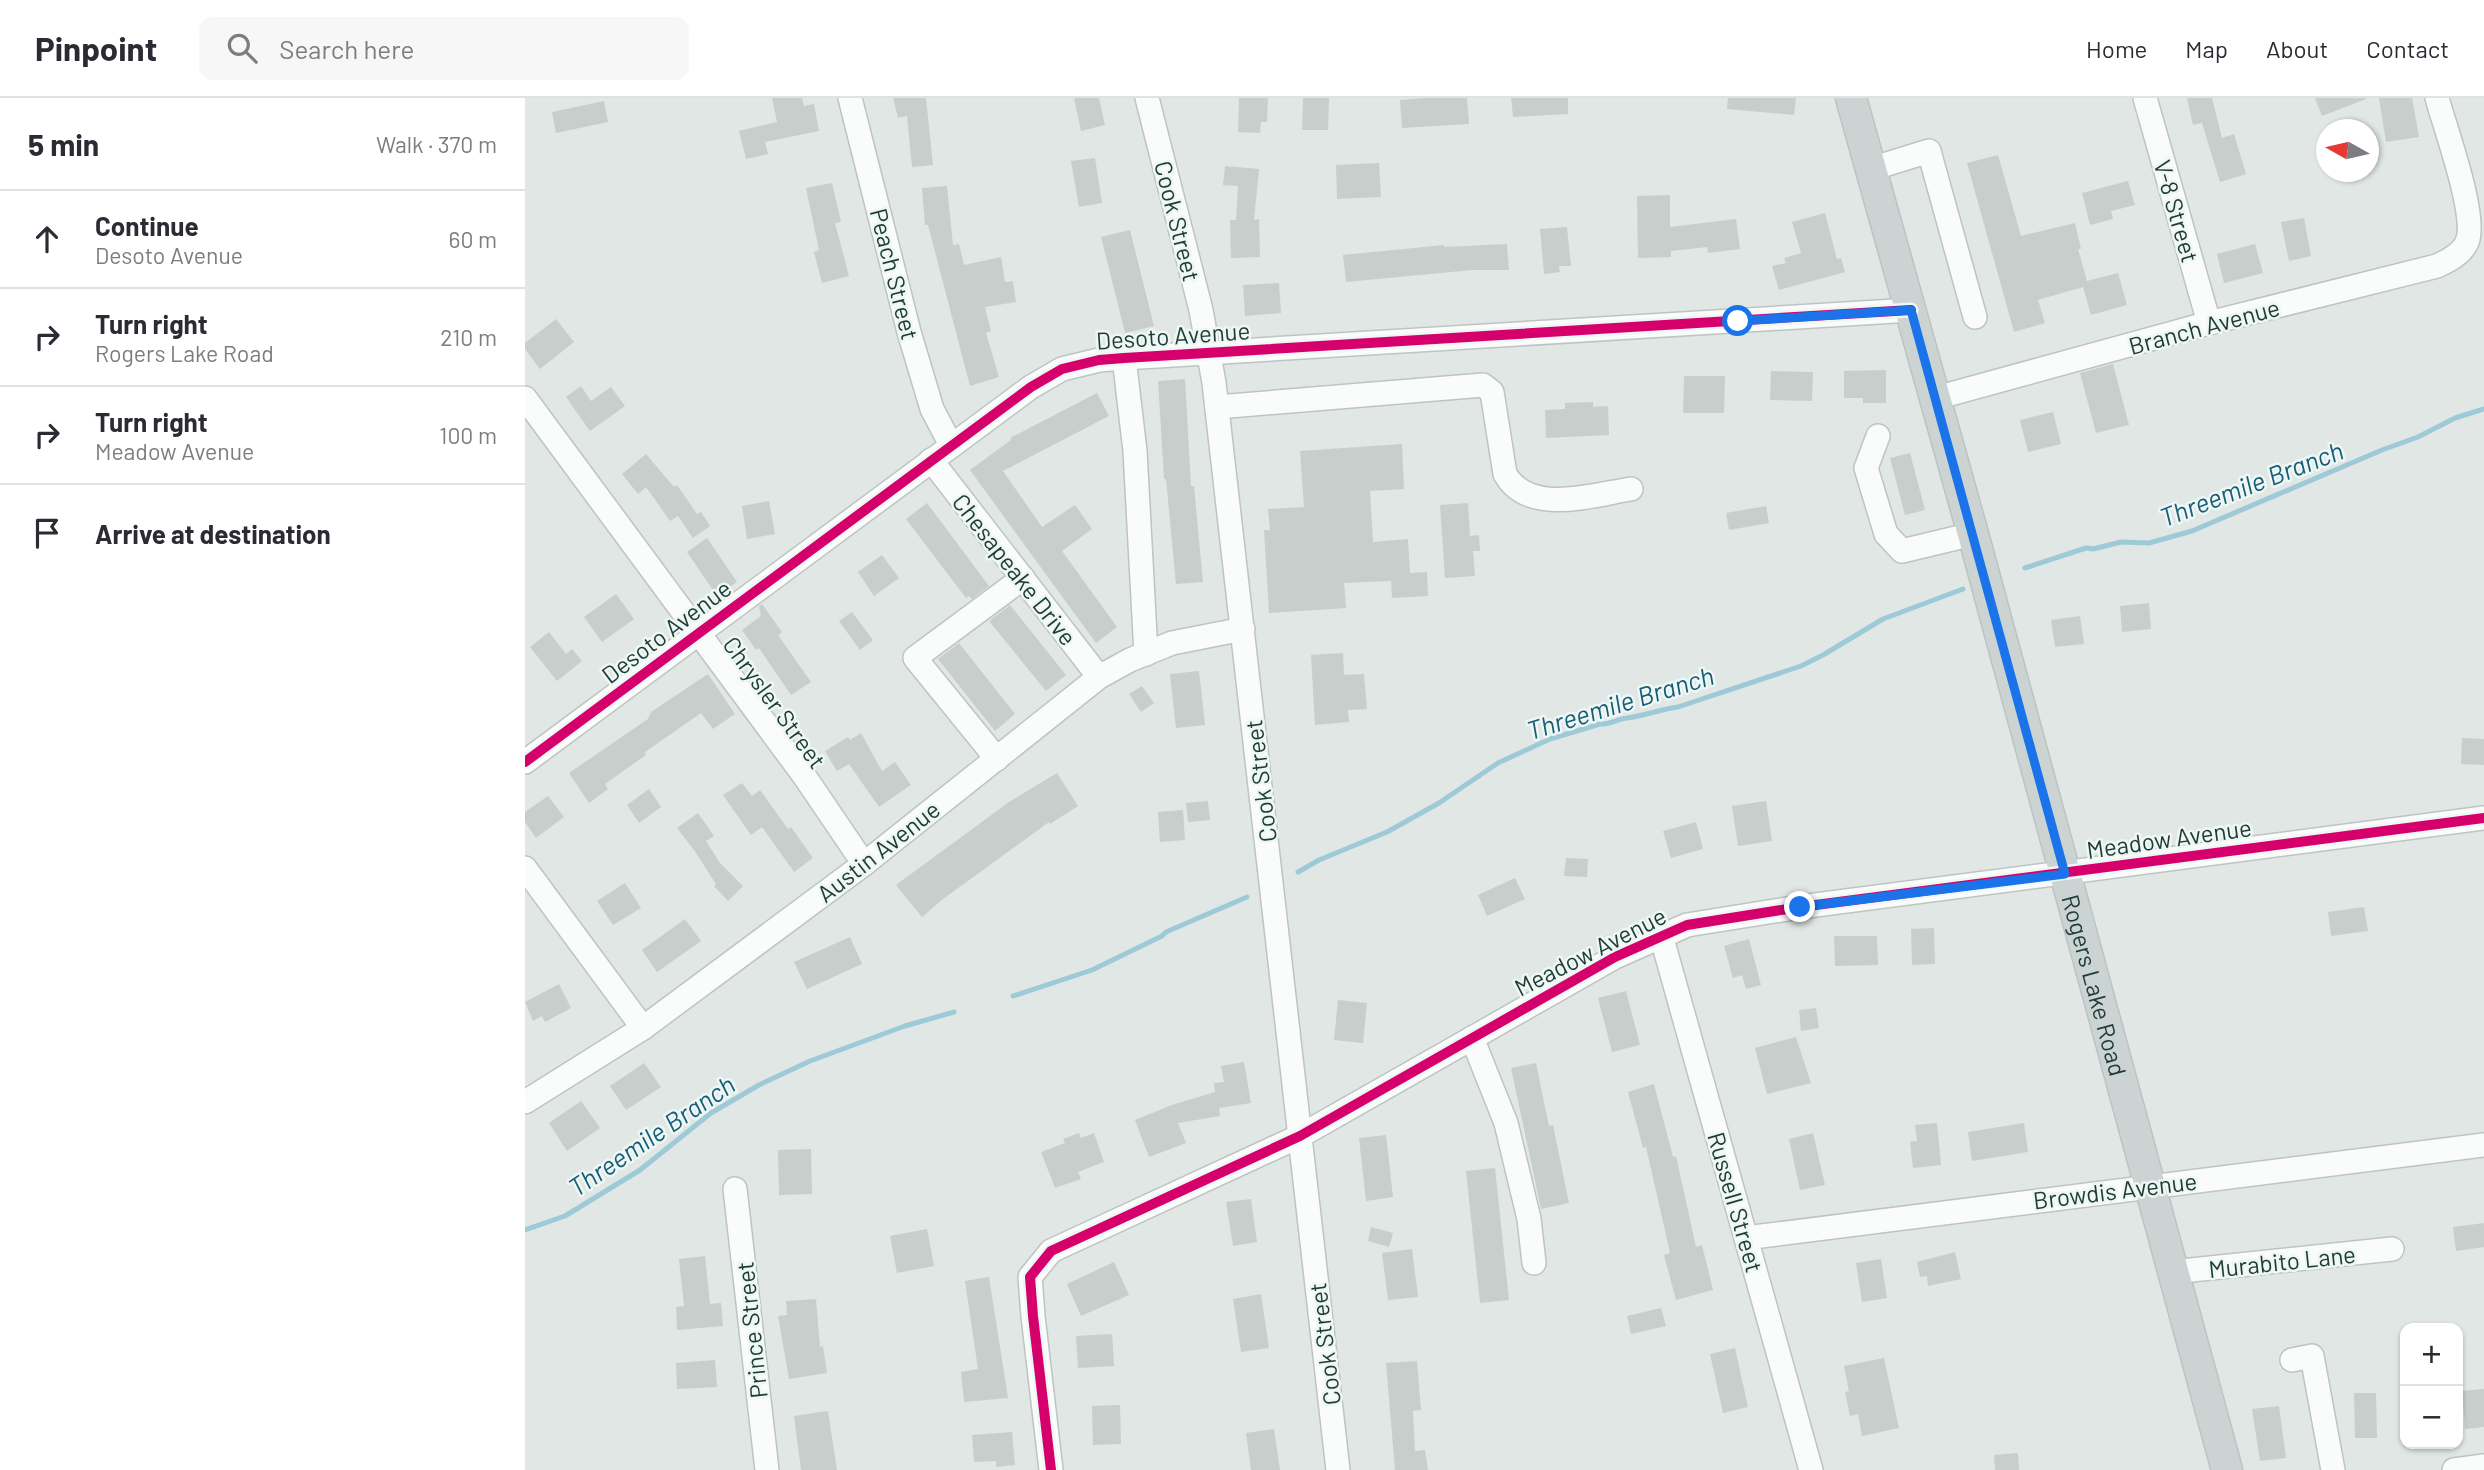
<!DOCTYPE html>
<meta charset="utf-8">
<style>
body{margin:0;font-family:Barlow,sans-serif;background:#f7f7f7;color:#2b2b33}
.controls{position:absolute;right:21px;bottom:21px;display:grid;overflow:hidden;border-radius:14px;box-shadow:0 2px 5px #0004}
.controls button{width:63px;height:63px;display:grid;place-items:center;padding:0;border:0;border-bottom:2px solid #e1e1e2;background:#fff;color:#2b2b33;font:35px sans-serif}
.compass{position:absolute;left:1791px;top:21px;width:63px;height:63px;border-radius:50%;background:#fff;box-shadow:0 2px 5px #0004;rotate:278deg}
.stop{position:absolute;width:21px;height:21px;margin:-16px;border:5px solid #1a73e8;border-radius:50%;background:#fff}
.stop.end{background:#1a73e8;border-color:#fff;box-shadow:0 2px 7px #0008}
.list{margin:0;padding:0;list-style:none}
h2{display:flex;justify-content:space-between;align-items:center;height:91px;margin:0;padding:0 28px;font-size:30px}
h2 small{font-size:23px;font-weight:400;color:#7c7c81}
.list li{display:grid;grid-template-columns:46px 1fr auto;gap:21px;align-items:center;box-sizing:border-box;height:98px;padding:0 28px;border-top:2px solid #e1e1e2}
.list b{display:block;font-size:26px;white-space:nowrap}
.list p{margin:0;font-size:23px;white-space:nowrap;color:#7c7c81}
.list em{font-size:23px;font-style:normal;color:#7c7c81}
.icon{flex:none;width:38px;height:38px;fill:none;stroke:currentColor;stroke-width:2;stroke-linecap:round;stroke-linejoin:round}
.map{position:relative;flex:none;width:1959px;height:1372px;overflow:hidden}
header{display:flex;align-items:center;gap:42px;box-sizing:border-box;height:98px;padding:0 35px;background:#fff;border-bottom:2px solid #e1e1e2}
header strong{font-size:33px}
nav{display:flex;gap:38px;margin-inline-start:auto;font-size:24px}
.search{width:490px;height:63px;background:#f7f7f7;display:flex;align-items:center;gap:18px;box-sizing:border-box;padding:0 24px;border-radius:14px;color:#7c7c81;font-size:26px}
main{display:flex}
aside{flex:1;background:#fff}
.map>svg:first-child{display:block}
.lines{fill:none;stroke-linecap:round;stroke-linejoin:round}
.stream{stroke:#9ecad8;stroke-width:5}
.building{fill:#c8cecc}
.minor-casing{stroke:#bec4c2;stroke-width:26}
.major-casing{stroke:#bbc4c2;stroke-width:33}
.minor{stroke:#fafbfb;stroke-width:23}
.major{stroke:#ccd4d3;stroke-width:30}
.cycleway-casing{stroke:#eef7f4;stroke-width:15}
.cycleway{stroke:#d6006c;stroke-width:10}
.route{stroke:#1a73e8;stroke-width:9}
.labels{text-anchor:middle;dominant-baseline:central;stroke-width:5;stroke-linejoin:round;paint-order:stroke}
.street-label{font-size:24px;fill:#1e3b36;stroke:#eef7f4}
.water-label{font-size:26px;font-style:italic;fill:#165d79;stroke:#eef7f4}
</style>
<header>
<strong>Pinpoint</strong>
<div class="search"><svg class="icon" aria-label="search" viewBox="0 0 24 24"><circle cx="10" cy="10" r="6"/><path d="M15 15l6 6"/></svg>Search here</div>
<nav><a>Home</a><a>Map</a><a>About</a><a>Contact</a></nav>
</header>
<main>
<aside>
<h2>5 min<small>Walk · 370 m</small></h2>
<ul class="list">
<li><svg class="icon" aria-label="ahead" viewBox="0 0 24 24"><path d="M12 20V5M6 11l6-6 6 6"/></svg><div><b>Continue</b><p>Desoto Avenue</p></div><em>60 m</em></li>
<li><svg class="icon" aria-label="right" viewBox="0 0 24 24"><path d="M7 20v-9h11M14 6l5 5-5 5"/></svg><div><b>Turn right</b><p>Rogers Lake Road</p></div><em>210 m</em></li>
<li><svg class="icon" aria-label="right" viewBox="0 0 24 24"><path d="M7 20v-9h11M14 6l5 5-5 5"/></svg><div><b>Turn right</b><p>Meadow Avenue</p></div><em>100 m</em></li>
<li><svg class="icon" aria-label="arrive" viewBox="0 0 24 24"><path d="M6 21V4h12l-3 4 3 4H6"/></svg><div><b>Arrive at destination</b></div></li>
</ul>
</aside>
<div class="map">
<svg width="1959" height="1372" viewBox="0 0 1959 1372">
<rect width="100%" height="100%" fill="#e1e7e5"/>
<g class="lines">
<g class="stream">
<polyline points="1500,470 1561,450 1568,451 1596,444 1624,445 1667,433 1857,352 1893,339 1930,320 1959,311"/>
<path d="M 773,774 L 794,762 L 862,734 L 914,705 L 973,665 L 1025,641 L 1075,626 C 1085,627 1092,621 1102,620 C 1119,618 1136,611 1153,609 L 1276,568 L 1298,557 L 1358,521 L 1438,491"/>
<polyline points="488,898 567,872 637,838 641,834 722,799"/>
<polyline points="0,1132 40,1118 115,1072 186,1015 234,987 285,963 380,928 429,914"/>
</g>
</g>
<g class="building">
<polygon points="247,0 277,0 279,8 289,6 294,33 240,44 243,56 221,61 214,33 252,24"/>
<polygon points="368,0 401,0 408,67 387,69 382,18 373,20"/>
<polygon points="549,0 574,0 580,27 556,33"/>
<polygon points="714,0 743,0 742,24 736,24 735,35 713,34"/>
<polygon points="778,0 804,0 803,32 777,32"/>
<polygon points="900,0 942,0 944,26 877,30 875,2"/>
<polygon points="986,0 1043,0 1043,16 988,19"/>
<polygon points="1203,0 1271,0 1269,17 1202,11"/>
<polygon points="1662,0 1687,0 1697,40 1709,36 1721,76 1695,84 1677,25 1668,27"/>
<polygon points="1790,0 1840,0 1841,1 1797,18"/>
<polygon points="1854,0 1887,0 1894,39 1861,44"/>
<polygon points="79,3 83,24 31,35 27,14"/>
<polygon points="1473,57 1496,138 1550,125 1556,151 1553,151 1562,183 1593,175 1602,207 1566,217 1558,189 1513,202 1520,225 1489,234 1442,65"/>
<polygon points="570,60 577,105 554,109 546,63"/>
<polygon points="854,65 856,99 812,101 811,67"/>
<polygon points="700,68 734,71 729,122 734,121 735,159 706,160 705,122 711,122 713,88 698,87"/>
<polygon points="1603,83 1610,107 1586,113 1588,121 1565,127 1557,95"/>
<polygon points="307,85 316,124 310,125 324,178 297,185 289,154 294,152 281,90"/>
<polygon points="422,88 428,147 434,146 439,167 476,159 480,184 488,183 491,204 460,209 466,233 461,235 474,279 445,288 403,127 400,127 397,90"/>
<polygon points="1145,97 1145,129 1211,121 1215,151 1183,155 1182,149 1146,153 1146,159 1113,160 1112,98"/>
<polygon points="1300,115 1312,161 1316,160 1320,174 1254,192 1247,168 1261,165 1259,160 1276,155 1267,124"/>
<polygon points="1779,120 1786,158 1764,163 1756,124"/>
<polygon points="1042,129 1046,168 1034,168 1035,174 1019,176 1015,131"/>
<polygon points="605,132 629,228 600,235 576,139"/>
<polygon points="982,146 984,172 947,172 821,184 818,157 919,147 919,149"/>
<polygon points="1730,146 1738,175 1699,185 1692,156"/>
<polygon points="754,185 756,215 720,218 718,187"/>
<polygon points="31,221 49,244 15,271 0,251 0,245"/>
<polygon points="1588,266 1604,327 1571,335 1555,275"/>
<polygon points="1361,272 1361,305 1338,305 1338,300 1319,300 1319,273"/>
<polygon points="1246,273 1288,274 1287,303 1245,302"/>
<polygon points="1159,278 1200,278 1199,315 1158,315"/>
<polygon points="660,281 666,388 669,388 678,484 651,486 641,381 639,381 633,283"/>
<polygon points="56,288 66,303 86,289 100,308 65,333 41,299"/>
<polygon points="572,295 584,318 478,373 517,429 550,407 567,431 537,453 592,529 571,545 445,372 486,342 485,340"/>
<polygon points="1068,304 1068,309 1083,308 1084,337 1021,340 1020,312 1040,311 1040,305"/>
<polygon points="1528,314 1536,346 1503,354 1495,322"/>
<polygon points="877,346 879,391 845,393 848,444 883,441 885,475 902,474 903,498 867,500 866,483 819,485 821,510 744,515 739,432 745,432 743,411 779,409 775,353"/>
<polygon points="1385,355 1400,412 1380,417 1365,360"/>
<polygon points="121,356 149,389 152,387 172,416 176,414 185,428 168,440 153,418 145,423 121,389 113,396 97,376"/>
<polygon points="244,403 250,436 222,441 217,408"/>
<polygon points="402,405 464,488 447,501 444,498 441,500 381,421"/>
<polygon points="943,405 945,438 954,437 955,453 948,453 950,478 920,480 915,407"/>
<polygon points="1241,408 1244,425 1204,432 1201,415"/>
<polygon points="182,440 212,484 192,498 162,454"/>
<polygon points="357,457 374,480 349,498 333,474"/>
<polygon points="91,496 109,521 77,544 59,519"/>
<polygon points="1624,505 1626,531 1597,534 1595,508"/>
<polygon points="237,506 257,534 253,537 286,584 266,597 234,550 231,552 217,532 236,518 234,508"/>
<polygon points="485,507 541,577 521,593 464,523"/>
<polygon points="327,514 348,542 335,552 314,523"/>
<polygon points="1555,518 1559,546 1530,549 1526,522"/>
<polygon points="24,534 41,556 47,551 57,563 32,583 5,549"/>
<polygon points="434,545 490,616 470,633 413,561"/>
<polygon points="818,555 819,577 839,576 842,611 823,612 824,624 790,627 786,557"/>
<polygon points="674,573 680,627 651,630 645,576"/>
<polygon points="183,576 210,616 188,631 176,615 120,654 121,657 80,686 83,691 64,705 44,675 123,621 126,614"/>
<polygon points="617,588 629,605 616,614 604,596"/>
<polygon points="336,635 357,673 370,664 386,687 354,709 324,666 312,673 300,653 323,639 325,642"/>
<polygon points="1937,640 1959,641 1959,667 1936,666"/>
<polygon points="532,675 553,708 525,726 524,724 418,801 397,819 371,787 484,704"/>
<polygon points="217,685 227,698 235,692 263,731 266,729 288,760 269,774 237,729 226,737 198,697"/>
<polygon points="124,691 136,709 114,725 102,707"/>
<polygon points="23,698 39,719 11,740 0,724 0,714"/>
<polygon points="683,703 685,722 663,724 661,705"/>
<polygon points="1241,703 1247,743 1213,748 1207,708"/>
<polygon points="658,712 660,742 635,744 633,714"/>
<polygon points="173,715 189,738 181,743 195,765 218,788 203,803 189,788 191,786 169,752 152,730"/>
<polygon points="1171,724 1178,751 1146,760 1138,733"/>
<polygon points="1041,760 1063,761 1062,779 1039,778"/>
<polygon points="990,780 1000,801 962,818 953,797"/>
<polygon points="100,785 116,810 88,827 72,803"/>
<polygon points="1839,809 1843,833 1806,838 1803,814"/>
<polygon points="160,821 176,843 132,874 117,852"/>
<polygon points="1409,830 1410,866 1387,867 1386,831"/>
<polygon points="1309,838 1352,838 1353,867 1310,868"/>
<polygon points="325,839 337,866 282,891 269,864"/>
<polygon points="1224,841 1236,887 1221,891 1217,877 1208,880 1199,848"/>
<polygon points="34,886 46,910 20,924 17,918 8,923 0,904"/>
<polygon points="1101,893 1115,947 1087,954 1073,900"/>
<polygon points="813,902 842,905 838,945 809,942"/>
<polygon points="1291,910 1294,930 1276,933 1274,912"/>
<polygon points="1271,939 1286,985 1242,996 1230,950"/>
<polygon points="719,964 726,1005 694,1010 695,1018 653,1025 661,1045 624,1059 610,1022 647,1007 690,994 689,985 699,984 696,968"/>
<polygon points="119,965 136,989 101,1012 85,988"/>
<polygon points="1011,965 1024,1028 1028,1027 1044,1105 1016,1111 986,970"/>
<polygon points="1129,986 1148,1059 1151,1058 1171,1149 1177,1147 1188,1192 1151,1202 1139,1157 1145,1155 1121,1049 1118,1050 1103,994"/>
<polygon points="56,1003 75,1030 42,1053 24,1025"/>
<polygon points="1412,1025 1416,1067 1388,1070 1385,1044 1392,1043 1390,1027"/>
<polygon points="1499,1025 1503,1054 1447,1063 1443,1034"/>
<polygon points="554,1035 556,1040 569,1035 579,1064 553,1074 556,1081 530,1090 516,1054 540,1045 538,1041"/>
<polygon points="1288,1035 1300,1087 1275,1092 1264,1041"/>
<polygon points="861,1037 868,1099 841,1103 834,1040"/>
<polygon points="286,1051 287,1096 254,1097 253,1052"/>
<polygon points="970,1070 984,1202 955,1205 941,1073"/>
<polygon points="726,1101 732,1144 708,1148 701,1104"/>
<polygon points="1959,1125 1959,1149 1931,1153 1928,1129"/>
<polygon points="846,1129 868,1135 864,1149 843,1143"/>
<polygon points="402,1131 409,1168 372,1175 365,1138"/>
<polygon points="887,1151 893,1199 863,1202 857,1155"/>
<polygon points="1430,1154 1436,1181 1403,1188 1402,1178 1395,1179 1392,1164"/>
<polygon points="180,1158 185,1206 196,1205 198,1228 152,1232 151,1209 159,1208 154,1161"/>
<polygon points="1356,1161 1362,1200 1337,1204 1331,1165"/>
<polygon points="589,1164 604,1197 556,1218 542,1186"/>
<polygon points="464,1179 483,1300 439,1304 436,1274 453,1271 440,1183"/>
<polygon points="736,1196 744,1250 716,1254 708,1201"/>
<polygon points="291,1201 295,1249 298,1248 302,1275 264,1281 253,1218 262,1217 261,1203"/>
<polygon points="1136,1210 1141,1228 1106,1236 1102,1218"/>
<polygon points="587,1236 589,1268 553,1270 551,1238"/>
<polygon points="1210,1250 1223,1309 1198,1315 1185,1256"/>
<polygon points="1359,1260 1374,1330 1337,1338 1333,1316 1325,1318 1320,1294 1324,1293 1319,1268"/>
<polygon points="190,1262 192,1289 152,1291 151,1265"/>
<polygon points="892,1263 896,1312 888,1313 890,1353 900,1352 903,1372 870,1372 861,1265"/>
<polygon points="1959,1291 1959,1329 1940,1331 1937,1293"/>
<polygon points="1829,1295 1851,1295 1852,1340 1830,1340"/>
<polygon points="595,1307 596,1346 568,1347 567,1308"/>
<polygon points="1754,1308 1761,1360 1735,1363 1727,1311"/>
<polygon points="303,1313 312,1372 276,1372 269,1318"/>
<polygon points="749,1331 755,1372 726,1372 721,1335"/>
<polygon points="487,1334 490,1367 471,1369 471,1363 449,1364 447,1337"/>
<polygon points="1493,1355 1494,1372 1470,1372 1469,1357"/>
</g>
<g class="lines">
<defs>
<g id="minor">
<polyline points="325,0 384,234 407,311 426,347"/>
<polyline points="622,0 676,212 689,285 813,1372"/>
<polyline points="1620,0 1684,225"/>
<polyline points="1346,71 1404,53 1450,219"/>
<polyline points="599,260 610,353 621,556"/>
<polyline points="0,300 280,679 339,766"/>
<path d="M 1411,300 L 1684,225 L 1912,168 C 1923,163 1937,156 1942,144 C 1953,119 1920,30 1912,0"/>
<path d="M 692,309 L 958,287 L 967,294 L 980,376 C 1004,418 1067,397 1106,391"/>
<polyline points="1353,338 1341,370 1361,436 1377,453 1448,436"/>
<polyline points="406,362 574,579"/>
<polyline points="472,661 390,560 498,480"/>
<polyline points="0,664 506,289 537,271 574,262 599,260 1386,212"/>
<polyline points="0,770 118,930"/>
<polyline points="1136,837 1286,1372"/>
<polyline points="947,940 981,1025 1004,1121 1009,1165"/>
<polyline points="0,1004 118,930 339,766 574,579 605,562 647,545 718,531"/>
<polyline points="210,1091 242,1372"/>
<polyline points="1221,1140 1959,1047"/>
<polyline points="1647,1174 1867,1151"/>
<polyline points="1767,1262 1787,1258 1808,1372"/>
<polyline points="526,1372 508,1218 505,1179 526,1153 775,1038 1090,859 1162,827 1275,809 1959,720"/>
<polyline points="1929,1372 1959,1368"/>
</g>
<g id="major">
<path id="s1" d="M 1326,0 L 1448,436 L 1702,1372"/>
</g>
</defs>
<use href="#minor" class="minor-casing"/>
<use href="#major" class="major-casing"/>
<use href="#minor" class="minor"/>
<use href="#major" class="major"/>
<defs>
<g id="cycleway">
<polyline points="0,664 506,289 537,271 574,262 599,260 1386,212"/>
<polyline points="526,1372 508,1218 505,1179 526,1153 775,1038 1090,859 1162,827 1275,809 1959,720"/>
</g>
</defs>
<use href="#cycleway" class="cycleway-casing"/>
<use href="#cycleway" class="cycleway"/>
</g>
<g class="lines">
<polyline class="route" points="1213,223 1386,212 1540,776 1275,809"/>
</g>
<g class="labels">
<g class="street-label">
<text transform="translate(1652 113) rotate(74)">V-8 Street</text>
<text transform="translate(653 123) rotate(76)">Cook Street</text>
<text transform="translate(370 176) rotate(76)">Peach Street</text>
<text transform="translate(1679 228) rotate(-15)">Branch Avenue</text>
<text transform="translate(648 237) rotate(-4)">Desoto Avenue</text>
<text transform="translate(490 471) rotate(52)">Chesapeake Drive</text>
<text transform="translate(141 533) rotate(-37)">Desoto Avenue</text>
<text transform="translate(250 604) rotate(54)">Chrysler Street</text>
<text transform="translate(735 683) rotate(-97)">Cook Street</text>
<text transform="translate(1644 740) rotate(-8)">Meadow Avenue</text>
<text transform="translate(353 753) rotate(-38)">Austin Avenue</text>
<text transform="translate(1065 853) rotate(-27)">Meadow Avenue</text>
<text stroke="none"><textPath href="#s1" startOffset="920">Rogers Lake Road</textPath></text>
<text transform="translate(1590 1092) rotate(-7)">Browdis Avenue</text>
<text transform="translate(1211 1104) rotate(74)">Russell Street</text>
<text transform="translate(1757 1163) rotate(-6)">Murabito Lane</text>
<text transform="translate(226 1232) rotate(-96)">Prince Street</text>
<text transform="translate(799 1246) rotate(-97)">Cook Street</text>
</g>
<g class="water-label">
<text transform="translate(1726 385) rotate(-21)">Threemile Branch</text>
<text transform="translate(1095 604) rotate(-17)">Threemile Branch</text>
<text transform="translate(126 1037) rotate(-34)">Threemile Branch</text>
</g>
</g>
</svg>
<div class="controls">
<button>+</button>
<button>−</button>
</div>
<svg class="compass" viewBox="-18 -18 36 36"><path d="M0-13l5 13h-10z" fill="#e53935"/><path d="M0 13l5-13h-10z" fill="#7c7c81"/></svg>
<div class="stop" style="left:1213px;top:223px"></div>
<div class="stop end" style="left:1275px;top:809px"></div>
</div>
</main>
